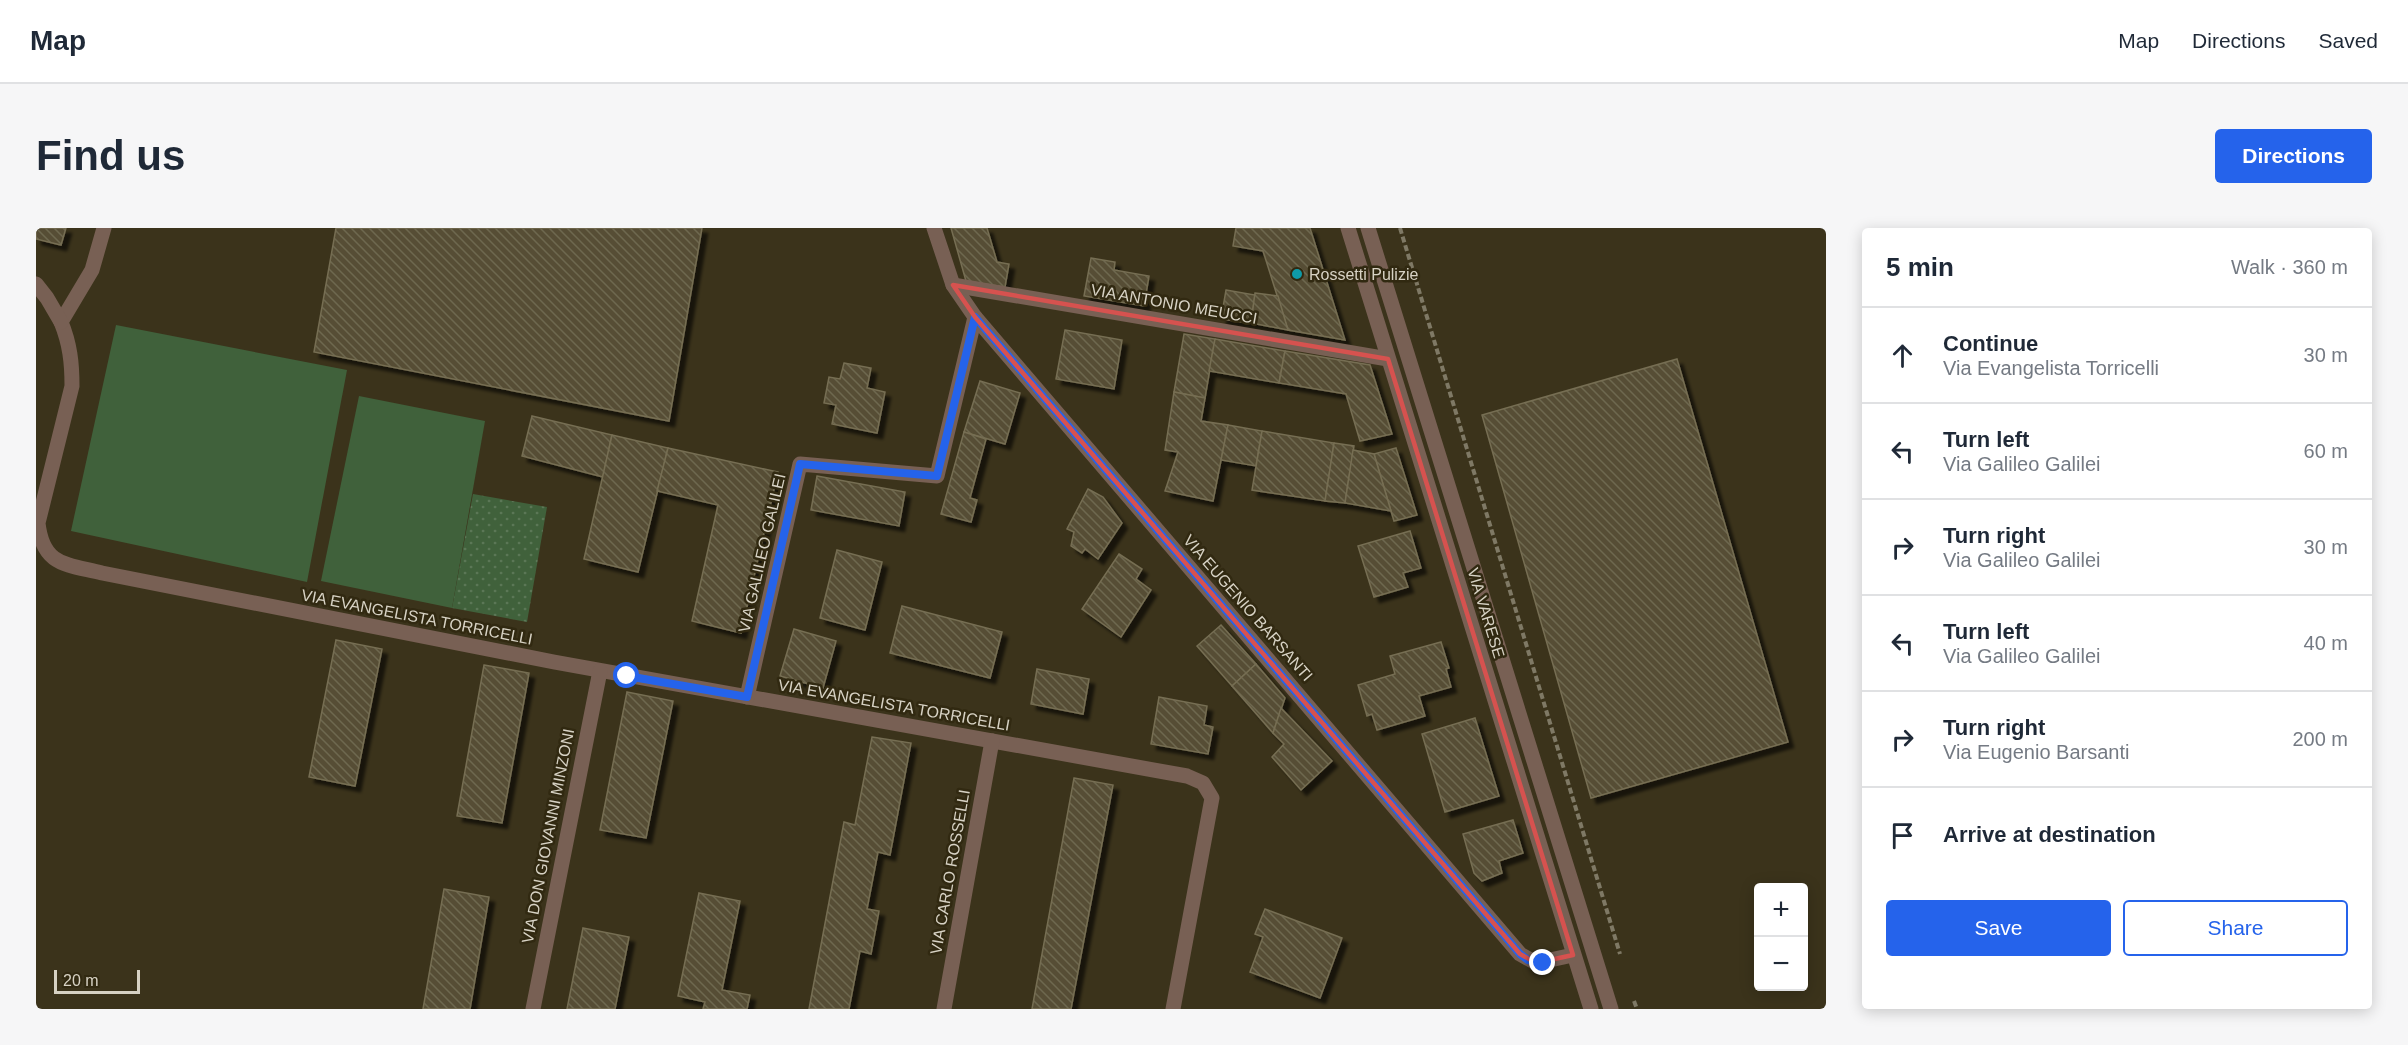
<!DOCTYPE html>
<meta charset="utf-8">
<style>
body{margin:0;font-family:Arial,sans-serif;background:#f6f6f7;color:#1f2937}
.controls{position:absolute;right:18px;bottom:18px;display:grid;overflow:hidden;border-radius:6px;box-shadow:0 3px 15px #0003}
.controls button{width:54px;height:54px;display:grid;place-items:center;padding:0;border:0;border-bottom:2px solid #e0e1e3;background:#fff;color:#1f2937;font:30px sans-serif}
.scale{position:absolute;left:18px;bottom:15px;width:86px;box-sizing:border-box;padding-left:6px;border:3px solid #d7d2c4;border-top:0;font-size:16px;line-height:21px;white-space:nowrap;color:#d7d2c4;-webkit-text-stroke:4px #312911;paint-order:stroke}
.stop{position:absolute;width:18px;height:18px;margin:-14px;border:4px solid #2563eb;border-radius:50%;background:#fff}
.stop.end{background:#2563eb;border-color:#fff;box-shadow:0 2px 6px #0008}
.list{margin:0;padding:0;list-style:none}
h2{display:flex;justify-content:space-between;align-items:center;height:78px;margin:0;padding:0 24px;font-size:26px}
h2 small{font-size:20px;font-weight:400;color:#747a83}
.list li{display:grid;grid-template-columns:39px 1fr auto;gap:18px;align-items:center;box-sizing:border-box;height:96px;padding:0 24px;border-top:2px solid #e0e1e3}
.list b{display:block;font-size:22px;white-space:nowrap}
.list p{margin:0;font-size:20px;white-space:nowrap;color:#747a83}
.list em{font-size:20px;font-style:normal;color:#747a83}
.actions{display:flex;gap:12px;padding:18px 24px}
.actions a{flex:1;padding:14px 0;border:2px solid #2563eb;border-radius:6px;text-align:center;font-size:21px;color:#2563eb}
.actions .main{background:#2563eb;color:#fff}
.icon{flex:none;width:33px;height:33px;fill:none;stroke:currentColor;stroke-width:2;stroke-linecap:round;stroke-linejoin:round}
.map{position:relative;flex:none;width:1790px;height:781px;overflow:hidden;border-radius:6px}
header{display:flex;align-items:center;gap:36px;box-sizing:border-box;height:84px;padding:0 30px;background:#fff;border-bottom:2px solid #e0e1e3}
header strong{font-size:28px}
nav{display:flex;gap:33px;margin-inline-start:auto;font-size:21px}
.intro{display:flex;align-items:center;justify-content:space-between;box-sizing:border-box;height:144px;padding:0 36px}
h1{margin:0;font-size:42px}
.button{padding:15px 27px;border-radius:6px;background:#2563eb;color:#fff;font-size:21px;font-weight:700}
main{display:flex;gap:36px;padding:0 36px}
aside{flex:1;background:#fff;border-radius:6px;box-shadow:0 3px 15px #0003}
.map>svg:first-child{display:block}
.green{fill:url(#green-dots)}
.pitch{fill:#40613b}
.building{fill:url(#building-back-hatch);stroke:#766e53;stroke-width:1.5;filter:url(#shadow)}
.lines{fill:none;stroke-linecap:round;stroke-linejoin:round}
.path{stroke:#7f7965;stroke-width:4;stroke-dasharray:6 3;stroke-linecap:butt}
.street{stroke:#786054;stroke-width:15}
.route{stroke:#2563eb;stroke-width:8}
.marked{fill:none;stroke:#d6524f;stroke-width:4.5;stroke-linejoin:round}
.culture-dot{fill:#0f9aa8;stroke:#312911;stroke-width:2}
.labels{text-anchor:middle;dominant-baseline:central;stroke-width:5;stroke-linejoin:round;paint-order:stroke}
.poi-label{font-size:16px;fill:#d7d2c4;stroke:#312911;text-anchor:start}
.street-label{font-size:16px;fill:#d7d2c4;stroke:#312911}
</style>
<header>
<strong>Map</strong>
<nav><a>Map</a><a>Directions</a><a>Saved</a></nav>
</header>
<div class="intro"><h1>Find us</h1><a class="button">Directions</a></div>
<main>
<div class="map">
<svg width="1790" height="781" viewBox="0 0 1790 781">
<defs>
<pattern id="green-dots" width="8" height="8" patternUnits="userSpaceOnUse" patternTransform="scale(1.5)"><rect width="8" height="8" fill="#40613b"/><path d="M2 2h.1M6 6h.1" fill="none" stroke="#5b7756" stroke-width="1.8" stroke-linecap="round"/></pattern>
<pattern id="building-back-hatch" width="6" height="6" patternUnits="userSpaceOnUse" patternTransform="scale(1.5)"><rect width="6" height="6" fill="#564e34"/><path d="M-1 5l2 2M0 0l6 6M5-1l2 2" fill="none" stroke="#6e6750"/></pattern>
<filter id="shadow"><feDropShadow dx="5.5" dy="5.5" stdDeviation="1.5" flood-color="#0009"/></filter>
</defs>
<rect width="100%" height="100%" fill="#3b331b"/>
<polygon class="green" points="437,266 511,279 491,394 416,380"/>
<g class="pitch">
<polygon points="80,97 311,142 271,354 35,303"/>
<polygon points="323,168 449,193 416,380 285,353"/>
</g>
<g class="building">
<polygon points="0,0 30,0 25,17 0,11"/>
<polygon points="300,0 666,0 633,193 278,124"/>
<polygon points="915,0 951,0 961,34 973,36 969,59 930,53"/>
<polygon points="1200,0 1274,0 1309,112 1252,102 1227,23 1197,18"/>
<polygon points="1055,30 1079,34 1078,42 1113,48 1108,78 1048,68"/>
<polygon points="1190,62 1219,67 1215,95 1185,91"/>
<polygon points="1219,65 1242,68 1252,102 1215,95"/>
<polygon points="1029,102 1086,112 1078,161 1020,151"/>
<polygon points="1148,106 1179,111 1169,170 1138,164"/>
<polygon points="1179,111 1249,123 1243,155 1173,143"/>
<polygon points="1249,123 1334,137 1356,206 1324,213 1310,166 1243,155"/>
<polygon points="1641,131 1752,514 1555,570 1446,187"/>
<polygon points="808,135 835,140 831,160 849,164 841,205 796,196 800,177 788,175 793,149 804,151"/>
<polygon points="944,153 984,165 969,216 928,204"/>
<polygon points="1138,164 1169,170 1165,193 1192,197 1177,273 1129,263 1142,224 1129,222"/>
<polygon points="496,188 576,207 567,249 486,228"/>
<polygon points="1192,197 1226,203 1220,238 1185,232"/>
<polygon points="1226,203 1298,215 1289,273 1216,262"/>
<polygon points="928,204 950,211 934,270 941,272 935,294 905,286"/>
<polygon points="576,207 632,220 602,344 548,331"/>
<polygon points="1298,215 1318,218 1309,275 1289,273"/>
<polygon points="632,220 742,244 705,405 656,393 682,277 621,263"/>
<polygon points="1360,220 1381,287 1358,293 1338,226"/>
<polygon points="1317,222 1338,226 1355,283 1309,275"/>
<polygon points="781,248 869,264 863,298 775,282"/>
<polygon points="1052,261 1067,269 1086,295 1062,331 1049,321 1046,325 1035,318 1038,304 1031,301"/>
<polygon points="1374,303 1385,340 1367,345 1372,359 1338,369 1322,318"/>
<polygon points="801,322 846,334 829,402 784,390"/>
<polygon points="1083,326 1106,341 1100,351 1115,362 1085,409 1046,381"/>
<polygon points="866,378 966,404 954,450 854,425"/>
<polygon points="1185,397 1220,436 1196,458 1161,418"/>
<polygon points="758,401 800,413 787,460 744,448"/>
<polygon points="300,412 346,421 319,558 273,549"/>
<polygon points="1405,414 1413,440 1410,441 1415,459 1383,468 1389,488 1341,502 1336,486 1331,488 1322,457 1359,446 1354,428"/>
<polygon points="1220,436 1249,470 1237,505 1196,458"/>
<polygon points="448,437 493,445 466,595 421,588"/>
<polygon points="1001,441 1053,451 1047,486 995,476"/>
<polygon points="591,464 637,473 610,610 564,602"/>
<polygon points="1123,469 1171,478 1168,497 1177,499 1172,526 1115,516"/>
<polygon points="1245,480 1296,533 1265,562 1236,529 1248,516 1237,505"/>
<polygon points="1439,490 1463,568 1409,584 1386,506"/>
<polygon points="836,509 875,515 854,627 842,624 831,681 843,683 835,726 824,723 813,781 773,781 808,594 819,597"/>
<polygon points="1038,550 1077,557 1035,781 996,781"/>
<polygon points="1477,592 1487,625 1463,633 1466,645 1446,653 1438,645 1427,606"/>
<polygon points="408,661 453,669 434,781 387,781"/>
<polygon points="663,665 704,673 686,762 714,767 711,781 667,781 669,774 642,768"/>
<polygon points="1229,681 1306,710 1284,770 1214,744 1227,709 1219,706"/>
<polygon points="547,700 593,709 579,781 531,781"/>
</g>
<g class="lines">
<g class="path">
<polyline points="1364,0 1584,726"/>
<polyline points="1598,773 1601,781"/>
</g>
<g class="street">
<path d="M 68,0 L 56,42 L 25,94 C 34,116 36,135 36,158 L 2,295 C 7,338 30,336 66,345 L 518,434 L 1151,548 L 1167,555 L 1176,570 L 1137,781"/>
<polyline points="898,0 917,57 939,89 1484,726 1500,735 1537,727"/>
<polyline points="1312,0 1555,781"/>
<polyline points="1332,0 1575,781"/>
<polyline points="0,56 11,70 25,94"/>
<polyline points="917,57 1352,131"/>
<polyline points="711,469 764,236 901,248 939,89"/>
<polyline points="497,781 564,443"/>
<polyline points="908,781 956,513"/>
</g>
</g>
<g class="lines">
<polyline class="route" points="591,448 711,469 764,236 901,248 939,89 1484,726 1492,732 1507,735"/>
</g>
<path class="marked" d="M 917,57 L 1352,131 L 1537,727 L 1500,735 L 1484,726 L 939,89 Z"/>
<circle class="culture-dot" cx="1261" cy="46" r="6"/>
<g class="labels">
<g class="poi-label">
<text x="1273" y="46">Rossetti Pulizie</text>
</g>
<g class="street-label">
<text transform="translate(1138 76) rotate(10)">VIA ANTONIO MEUCCI</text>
<text transform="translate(726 325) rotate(-77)">VIA GALILEO GALILEI</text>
<text transform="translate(1212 380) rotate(49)">VIA EUGENIO BARSANTI</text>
<text transform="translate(1450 385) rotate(73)">VIA VARESE</text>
<text transform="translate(381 389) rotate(11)">VIA EVANGELISTA TORRICELLI</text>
<text transform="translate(858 477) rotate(10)">VIA EVANGELISTA TORRICELLI</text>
<text transform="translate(512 608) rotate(-79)">VIA DON GIOVANNI MINZONI</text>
<text transform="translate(914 644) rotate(-80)">VIA CARLO ROSSELLI</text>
</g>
</g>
</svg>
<div class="controls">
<button>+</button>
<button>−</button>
</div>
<div class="scale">20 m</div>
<div class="stop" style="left:591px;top:448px"></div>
<div class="stop end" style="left:1507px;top:735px"></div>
</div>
<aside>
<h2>5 min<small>Walk · 360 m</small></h2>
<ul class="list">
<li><svg class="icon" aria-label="ahead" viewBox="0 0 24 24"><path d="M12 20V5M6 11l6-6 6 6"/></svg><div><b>Continue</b><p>Via Evangelista Torricelli</p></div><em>30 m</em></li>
<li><svg class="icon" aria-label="left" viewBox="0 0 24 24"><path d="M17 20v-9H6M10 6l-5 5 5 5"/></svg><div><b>Turn left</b><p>Via Galileo Galilei</p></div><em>60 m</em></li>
<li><svg class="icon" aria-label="right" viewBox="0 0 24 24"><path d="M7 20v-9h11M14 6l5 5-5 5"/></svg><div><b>Turn right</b><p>Via Galileo Galilei</p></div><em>30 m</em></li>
<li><svg class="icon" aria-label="left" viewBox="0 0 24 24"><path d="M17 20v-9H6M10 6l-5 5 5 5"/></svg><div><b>Turn left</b><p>Via Galileo Galilei</p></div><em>40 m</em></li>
<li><svg class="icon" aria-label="right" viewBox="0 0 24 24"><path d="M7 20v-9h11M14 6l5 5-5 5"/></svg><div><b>Turn right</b><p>Via Eugenio Barsanti</p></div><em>200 m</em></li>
<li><svg class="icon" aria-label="arrive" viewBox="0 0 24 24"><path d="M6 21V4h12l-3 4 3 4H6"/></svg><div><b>Arrive at destination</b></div></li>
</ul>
<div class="actions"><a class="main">Save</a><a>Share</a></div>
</aside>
</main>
